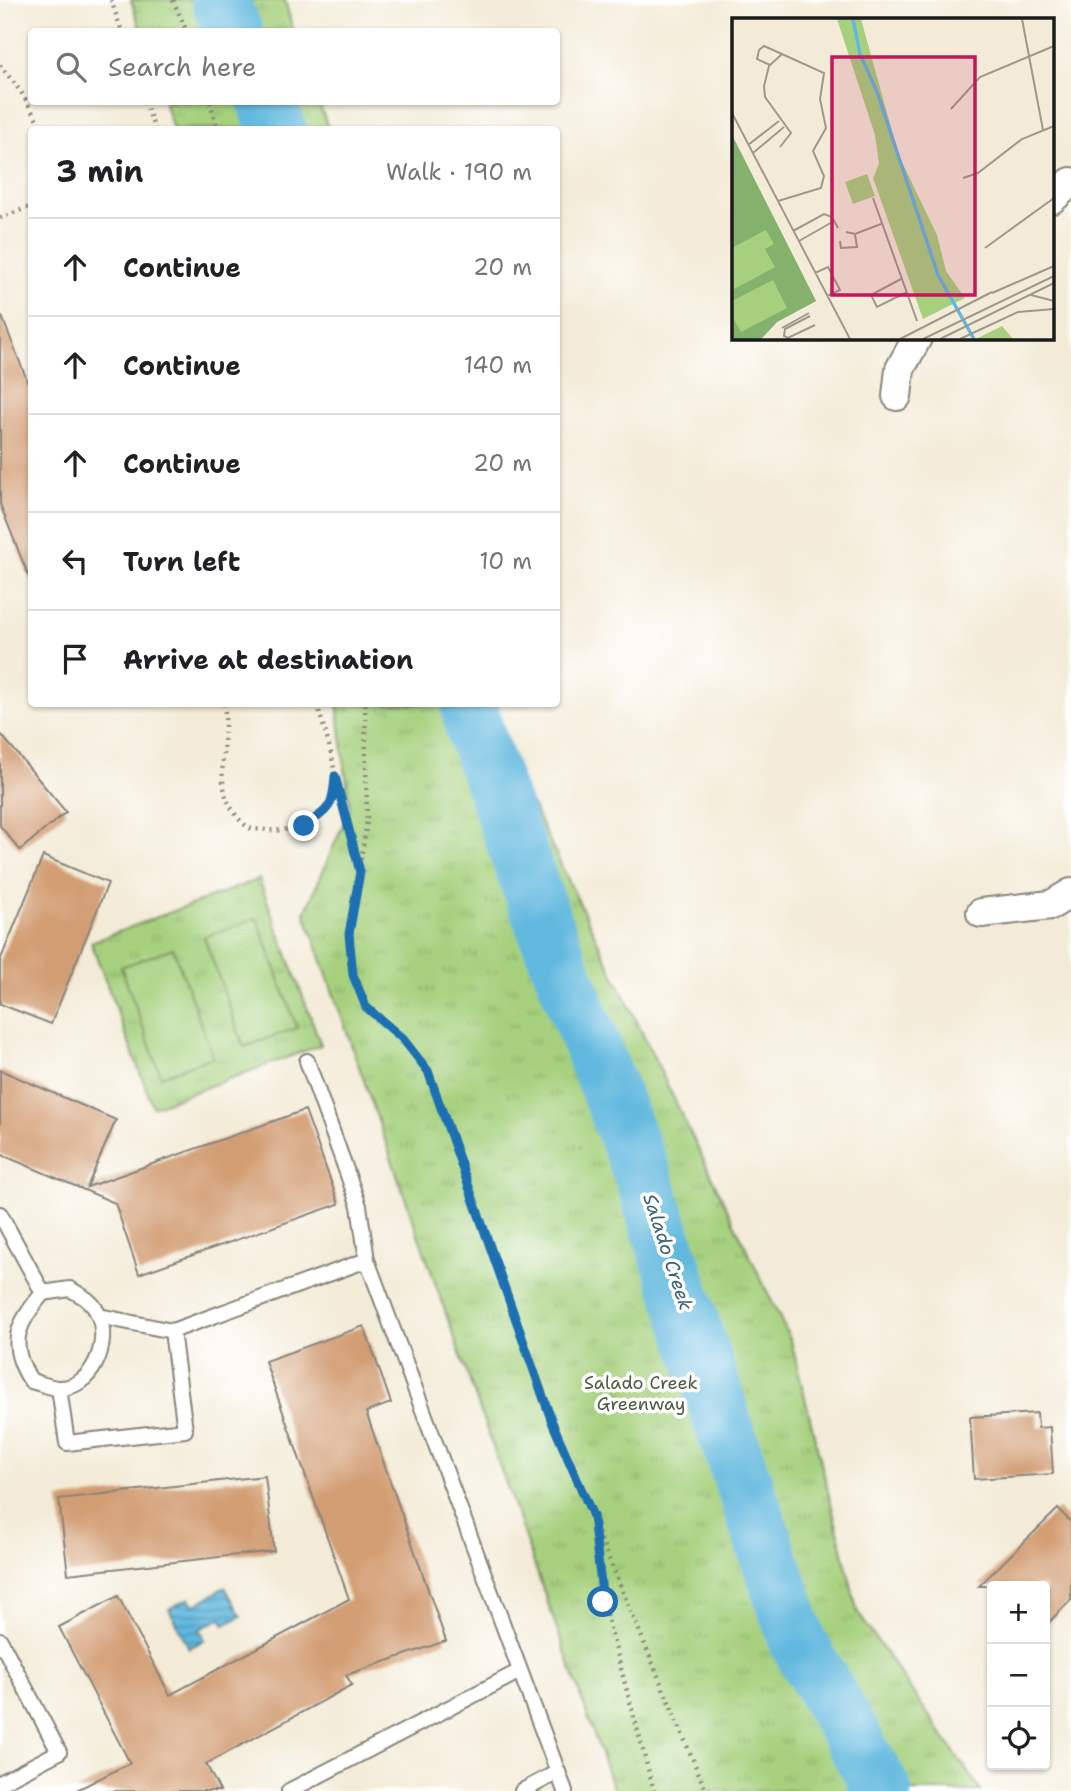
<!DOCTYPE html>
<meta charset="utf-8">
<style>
body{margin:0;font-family:"Shantell Sans",sans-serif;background:#f6f6f6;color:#202124}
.controls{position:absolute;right:21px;bottom:21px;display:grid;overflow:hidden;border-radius:7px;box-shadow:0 2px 5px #0004}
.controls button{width:63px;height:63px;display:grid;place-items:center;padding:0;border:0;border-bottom:2px solid #e0e0e0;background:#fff;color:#202124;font:35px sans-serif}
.stop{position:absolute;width:21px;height:21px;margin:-16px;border:5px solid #1f6fb2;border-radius:50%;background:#fff}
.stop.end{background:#1f6fb2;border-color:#fff;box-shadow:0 2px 7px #0008}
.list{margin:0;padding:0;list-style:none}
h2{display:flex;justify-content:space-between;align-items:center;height:91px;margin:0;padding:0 28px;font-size:30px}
h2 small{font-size:23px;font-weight:400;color:#757577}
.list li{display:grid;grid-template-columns:46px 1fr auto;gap:21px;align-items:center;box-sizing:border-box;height:98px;padding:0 28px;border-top:2px solid #e0e0e0}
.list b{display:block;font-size:26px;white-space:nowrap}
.list em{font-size:23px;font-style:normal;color:#757577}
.icon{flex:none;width:38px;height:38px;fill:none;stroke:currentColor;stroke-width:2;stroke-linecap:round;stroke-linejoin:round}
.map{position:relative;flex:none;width:1071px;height:1791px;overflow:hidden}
.search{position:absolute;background:#fff;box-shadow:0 2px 5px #0004;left:28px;top:28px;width:532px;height:77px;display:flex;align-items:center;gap:18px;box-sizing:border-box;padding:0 24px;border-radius:7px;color:#757577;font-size:26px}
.panel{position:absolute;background:#fff;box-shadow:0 2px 5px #0004;left:28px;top:126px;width:532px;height:581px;border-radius:7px}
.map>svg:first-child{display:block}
.grass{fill:url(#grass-tufts);stroke:#61764c;stroke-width:2}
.pitch{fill:#a6d07d;stroke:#61764c;stroke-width:2}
.water{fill:url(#water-rules);stroke:#3e6a7d;stroke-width:2}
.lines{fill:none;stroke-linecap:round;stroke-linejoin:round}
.river{stroke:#61b8de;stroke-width:58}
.building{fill:#d29d73}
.lane-casing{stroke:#88847a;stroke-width:18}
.street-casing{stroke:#88847a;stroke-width:32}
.path{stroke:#88847a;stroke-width:4.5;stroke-dasharray:2 5;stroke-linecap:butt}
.lane{stroke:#fff;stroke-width:14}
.street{stroke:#fff;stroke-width:28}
.route{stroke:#1f6fb2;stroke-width:9}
.labels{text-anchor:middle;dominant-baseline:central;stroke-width:7;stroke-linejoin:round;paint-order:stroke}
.park-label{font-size:18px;fill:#4c5b3e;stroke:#fff}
.water-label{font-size:19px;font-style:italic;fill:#3b6273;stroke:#fff}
.inset-river{fill:none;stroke:#61b8de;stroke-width:3.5}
.inset-road{fill:none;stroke:#9d988c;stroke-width:2}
.view{fill:#c2185b;fill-opacity:0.15;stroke:#c2185b;stroke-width:3.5}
.inset-edge{fill:none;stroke:#1c1c1c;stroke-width:3.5}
</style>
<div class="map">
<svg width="1071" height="1791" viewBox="0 0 1071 1791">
<defs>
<pattern id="grass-tufts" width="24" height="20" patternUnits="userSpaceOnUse" patternTransform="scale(1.75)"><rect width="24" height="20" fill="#a6d07d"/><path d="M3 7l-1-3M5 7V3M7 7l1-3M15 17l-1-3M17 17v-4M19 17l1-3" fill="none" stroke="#8eb26b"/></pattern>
<pattern id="water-rules" width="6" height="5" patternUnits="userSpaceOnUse" patternTransform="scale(1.75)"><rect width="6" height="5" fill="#61b8de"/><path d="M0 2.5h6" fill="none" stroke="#4f95b3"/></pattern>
</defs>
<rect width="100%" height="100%" fill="#fff"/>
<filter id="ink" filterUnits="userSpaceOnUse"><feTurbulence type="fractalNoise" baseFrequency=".0143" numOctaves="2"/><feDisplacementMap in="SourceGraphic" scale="14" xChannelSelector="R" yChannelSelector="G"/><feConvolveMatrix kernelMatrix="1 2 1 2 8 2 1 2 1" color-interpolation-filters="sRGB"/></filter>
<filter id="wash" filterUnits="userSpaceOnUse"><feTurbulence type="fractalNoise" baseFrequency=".00686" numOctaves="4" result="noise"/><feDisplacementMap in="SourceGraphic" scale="28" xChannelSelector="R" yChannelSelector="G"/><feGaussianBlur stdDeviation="1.57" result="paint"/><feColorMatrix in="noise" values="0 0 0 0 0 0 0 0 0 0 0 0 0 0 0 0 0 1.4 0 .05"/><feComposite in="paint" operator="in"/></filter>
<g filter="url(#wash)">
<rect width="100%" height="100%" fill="#f3ebd7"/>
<g class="grass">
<polygon points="131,0 285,0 293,31 141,31"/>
<polygon points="164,102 318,102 329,129 173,129"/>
<polygon points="337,704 493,704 502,743 791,1341 858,1613 981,1791 614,1791 305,913 350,808"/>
<polygon points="259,879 321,1045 153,1107 91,942"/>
</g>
<g class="pitch">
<polygon points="257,918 297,1028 244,1047 204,937"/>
<polygon points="173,948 213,1057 161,1076 121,967"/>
</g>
<polygon class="water" points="225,1587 241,1616 225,1625 221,1618 200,1629 205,1640 189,1648 169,1609 189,1598 194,1606"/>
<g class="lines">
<g class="river">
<polyline points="220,0 234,32"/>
<polyline points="266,102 278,130"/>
<polyline points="469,704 475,731 544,924 643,1176 724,1426 799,1644 883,1791"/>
</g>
</g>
<g id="blocks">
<g class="building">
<polygon points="0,317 2,317 32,393 32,580 30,580 0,504"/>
<polygon points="0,733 66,812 20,850 0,826"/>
<polygon points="43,856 108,883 51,1024 0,1004 0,961"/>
<polygon points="0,1070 116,1120 87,1187 305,1110 339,1204 139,1274 115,1203 0,1154"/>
<polygon points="364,1326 391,1403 366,1412 446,1641 346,1675 352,1685 206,1764 220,1791 75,1791 130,1763 59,1627 118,1596 170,1695 349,1599 265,1361"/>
<polygon points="1037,1413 1038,1428 1050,1427 1053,1474 974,1479 970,1417"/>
<polygon points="265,1476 274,1551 68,1574 59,1499"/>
<polygon points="1058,1509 1071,1522 1071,1600 1045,1626 1045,1586 979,1586"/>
</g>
</g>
</g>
<g filter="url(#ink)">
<use href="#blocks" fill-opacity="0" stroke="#88847a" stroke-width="2"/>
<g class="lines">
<defs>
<g id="lane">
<polyline points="307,1061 359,1206 367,1260 565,1791"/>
<polyline points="0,1214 43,1293"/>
<path d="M 70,1289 C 82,1296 93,1301 98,1314 C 111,1342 93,1390 57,1388 C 49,1387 39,1383 31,1381 C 7,1344 17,1324 43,1293 Z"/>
<polyline points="99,1316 172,1331 367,1260"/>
<polyline points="59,1388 67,1443 185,1430 172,1331"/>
<polyline points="0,1640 59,1752 0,1783"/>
<polyline points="289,1791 520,1671"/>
<polyline points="522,1791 558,1772"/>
</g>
<g id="street">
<polyline points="1052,199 1071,182"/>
<polyline points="897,396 900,369 917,338"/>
<polyline points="981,913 1051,905 1071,893"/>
</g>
</defs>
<use href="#lane" class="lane-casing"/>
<use href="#street" class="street-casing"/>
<g class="path">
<polyline points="111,0 122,32"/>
<polyline points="173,0 187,32"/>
<polyline points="0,65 21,92 43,130"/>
<polyline points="145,102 155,130"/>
<polyline points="210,102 218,130"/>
<polyline points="0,218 32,206"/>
<path d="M 224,704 C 229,735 216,768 227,799 C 231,809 240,823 250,828 C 254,830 262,829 266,830 C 292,833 329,821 334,792 C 338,764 324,731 317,704"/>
<polyline points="365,704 367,821 349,934 353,975 366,1007 403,1039 428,1071 552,1422 706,1791"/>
<polyline points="337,783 359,870"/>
<polyline points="594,1524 603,1602 654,1791"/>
</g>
<use href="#lane" class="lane"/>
<use href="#street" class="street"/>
</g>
</g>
<g class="lines" filter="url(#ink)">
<path class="route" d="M 304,826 C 330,809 333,807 335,776 L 360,872 L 349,934 L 353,975 L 366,1007 L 403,1039 L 428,1071 L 552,1422 L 593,1516 L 603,1602"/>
</g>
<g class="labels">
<g class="park-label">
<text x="641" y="1383">Salado Creek<tspan x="641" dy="21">Greenway</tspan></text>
</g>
<g class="water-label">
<text transform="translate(668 1252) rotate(72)">Salado Creek</text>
</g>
</g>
<g transform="translate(732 18)">
<rect width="322" height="322" fill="#f3ebd7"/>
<path d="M 105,1 L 129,1 L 167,138 L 205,217 L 214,253 L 233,280 L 191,301 L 141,160 L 147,146 L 143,117 ZM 0,117 L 84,283 L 45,304 L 29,321 L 0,321 ZM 135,156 L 143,178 L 121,186 L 113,164 ZM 270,308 L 281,321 L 244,321 Z" fill="#a6d07d"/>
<path d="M 0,117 L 84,283 L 45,304 L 29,321 L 0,321 L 0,298 L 9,314 L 55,290 L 41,262 L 0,283 L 0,272 L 43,249 L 33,231 L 42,226 L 34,212 L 0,230 Z" fill="#84b26c"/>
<path class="inset-river" d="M 121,1 L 128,36 L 145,74 L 206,257 L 242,321"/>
<path class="inset-road" d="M 290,1 L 311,112M 38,47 L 25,41 L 27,32 L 32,28 L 50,36M 219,91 L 248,59 L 322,28M 0,95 L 118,321M 16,127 L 47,103M 21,135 L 52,109M 231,160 L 246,155 L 290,121 L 322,108M 141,180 L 185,303M 46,183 L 89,170 L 92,158 L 81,133 L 94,110 L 88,81 L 92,55 L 50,36 L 37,48 L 32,68 L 33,79 L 59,115 L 48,129M 61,213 L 92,196 L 100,199 L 106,210M 114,214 L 123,216 L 149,206M 67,223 L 102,203M 108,223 L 109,230 L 125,229 L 123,216M 253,230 L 322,180M 83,255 L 96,249 L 108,272 L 95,278M 169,261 L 139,277 L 145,289 L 175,274M 260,275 L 322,248M 299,277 L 322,283M 78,298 L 53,311 L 52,318 L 56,320 L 83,307M 50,310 L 77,295M 168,321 L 260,274M 191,321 L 322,258M 208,321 L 322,265M 228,321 L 286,294 L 322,291"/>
<path class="view" d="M 100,39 L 243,39 L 243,277 L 100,277 Z"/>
<rect width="322" height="322" class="inset-edge"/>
</g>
</svg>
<div class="controls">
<button>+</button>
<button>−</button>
<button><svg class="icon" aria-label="locate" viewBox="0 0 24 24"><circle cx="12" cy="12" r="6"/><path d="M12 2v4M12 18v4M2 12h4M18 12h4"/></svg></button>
</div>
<div class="stop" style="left:603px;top:1602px"></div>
<div class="stop end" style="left:304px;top:826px"></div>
<div class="search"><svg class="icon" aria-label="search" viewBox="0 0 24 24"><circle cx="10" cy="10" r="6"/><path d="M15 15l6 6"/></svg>Search here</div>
<section class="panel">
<h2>3 min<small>Walk · 190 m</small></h2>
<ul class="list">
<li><svg class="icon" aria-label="ahead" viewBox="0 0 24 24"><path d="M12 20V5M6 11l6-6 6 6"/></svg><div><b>Continue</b></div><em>20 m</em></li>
<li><svg class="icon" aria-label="ahead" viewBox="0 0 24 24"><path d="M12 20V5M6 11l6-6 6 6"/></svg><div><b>Continue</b></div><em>140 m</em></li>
<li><svg class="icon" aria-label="ahead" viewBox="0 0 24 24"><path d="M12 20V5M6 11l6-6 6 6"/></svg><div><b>Continue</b></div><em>20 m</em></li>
<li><svg class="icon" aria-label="left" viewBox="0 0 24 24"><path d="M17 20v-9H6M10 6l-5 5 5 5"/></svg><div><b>Turn left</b></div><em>10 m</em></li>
<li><svg class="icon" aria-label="arrive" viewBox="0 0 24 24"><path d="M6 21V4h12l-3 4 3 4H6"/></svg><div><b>Arrive at destination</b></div></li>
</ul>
</section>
</div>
